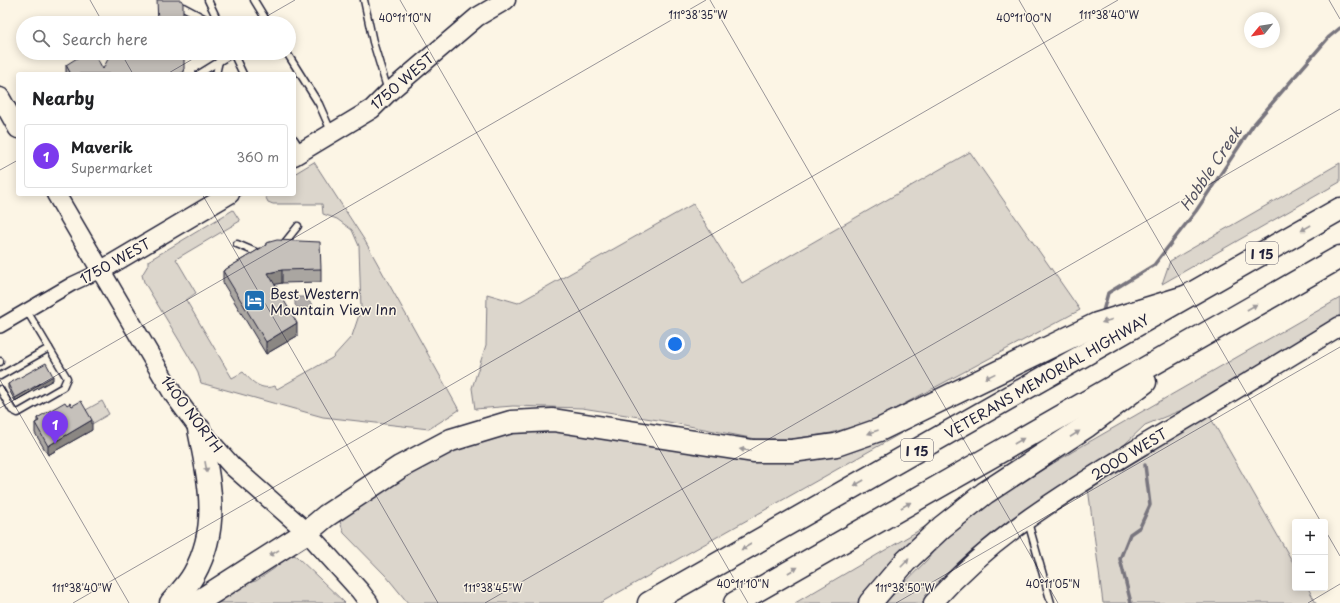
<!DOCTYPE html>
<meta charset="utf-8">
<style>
body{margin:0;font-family:"Playpen Sans",sans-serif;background:#f6f6f6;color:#202124}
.controls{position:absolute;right:12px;bottom:12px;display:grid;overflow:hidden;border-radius:4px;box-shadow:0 2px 10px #0003}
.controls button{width:36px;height:36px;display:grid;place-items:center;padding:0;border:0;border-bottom:1px solid #e0e0e0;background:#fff;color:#202124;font:20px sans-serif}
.compass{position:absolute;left:1244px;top:12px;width:36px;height:36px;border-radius:50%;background:#fff;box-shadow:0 2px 10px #0003;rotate:240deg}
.you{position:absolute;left:675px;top:344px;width:14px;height:14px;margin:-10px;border:3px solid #fff;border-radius:50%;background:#1a73e8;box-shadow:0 0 0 6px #1a73e833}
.badge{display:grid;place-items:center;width:26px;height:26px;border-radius:50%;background:#7c3aed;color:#fff;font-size:13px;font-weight:700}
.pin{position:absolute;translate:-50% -33px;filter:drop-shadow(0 1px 2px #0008)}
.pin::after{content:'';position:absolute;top:21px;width:14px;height:12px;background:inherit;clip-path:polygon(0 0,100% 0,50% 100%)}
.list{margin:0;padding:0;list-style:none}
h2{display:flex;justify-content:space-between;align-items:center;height:52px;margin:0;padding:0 16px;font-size:17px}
h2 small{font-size:13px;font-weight:400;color:#757577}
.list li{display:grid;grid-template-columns:26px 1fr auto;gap:12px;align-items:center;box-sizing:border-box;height:64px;margin:0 8px 8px;padding:0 8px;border:1px solid #e0e0e0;border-radius:4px}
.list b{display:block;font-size:15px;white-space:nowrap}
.list p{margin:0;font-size:13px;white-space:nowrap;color:#757577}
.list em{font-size:13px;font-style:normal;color:#757577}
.icon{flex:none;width:22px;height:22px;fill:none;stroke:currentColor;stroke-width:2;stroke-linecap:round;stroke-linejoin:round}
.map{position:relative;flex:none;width:1340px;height:603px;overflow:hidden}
.search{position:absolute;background:#fff;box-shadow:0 2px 10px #0003;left:16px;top:16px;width:280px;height:44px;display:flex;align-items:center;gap:10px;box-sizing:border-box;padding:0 14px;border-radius:22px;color:#757577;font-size:15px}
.panel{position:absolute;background:#fff;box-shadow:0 2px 10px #0003;left:16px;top:72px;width:280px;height:124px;border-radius:4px}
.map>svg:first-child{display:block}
.green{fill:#dcd6cc;stroke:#7f7c84}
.water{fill:#b2adab;stroke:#78757e}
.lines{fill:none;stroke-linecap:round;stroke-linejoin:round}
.stream{stroke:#78757e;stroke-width:3.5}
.lane-casing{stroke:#22223b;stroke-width:9}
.street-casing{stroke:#22223b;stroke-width:16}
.secondary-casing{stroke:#22223b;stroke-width:21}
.highway-casing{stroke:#22223b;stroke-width:25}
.lane{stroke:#fcf5e5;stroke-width:6}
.street{stroke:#fcf5e5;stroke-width:13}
.secondary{stroke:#fcf5e5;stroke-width:18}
.highway{stroke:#fcf5e5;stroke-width:22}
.wall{fill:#aaa6a1;stroke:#22223b}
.shaded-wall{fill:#8b8783;stroke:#22223b}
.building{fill:#c6c1bb;stroke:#22223b}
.oneway{fill:#9a9698}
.ticks{fill:none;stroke:#22223b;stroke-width:1;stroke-opacity:0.45}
.labels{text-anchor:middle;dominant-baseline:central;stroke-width:3;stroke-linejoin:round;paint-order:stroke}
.shield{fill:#fcf5e5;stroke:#63616e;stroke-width:1}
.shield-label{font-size:13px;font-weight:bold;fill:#22223b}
.street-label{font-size:14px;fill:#22223b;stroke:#fcf5e5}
.poi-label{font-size:14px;fill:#22223b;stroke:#fcf5e5;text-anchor:start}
.water-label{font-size:15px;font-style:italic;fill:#545362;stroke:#fcf5e5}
.ticks-label{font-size:10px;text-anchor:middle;fill:#22223b;stroke:#fcf5e5;stroke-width:3;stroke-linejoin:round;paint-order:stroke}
</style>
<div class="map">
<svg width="1340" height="603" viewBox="0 0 1340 603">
<rect width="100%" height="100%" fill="#fcf5e5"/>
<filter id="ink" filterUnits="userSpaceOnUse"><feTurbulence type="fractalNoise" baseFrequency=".025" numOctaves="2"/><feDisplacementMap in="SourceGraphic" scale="8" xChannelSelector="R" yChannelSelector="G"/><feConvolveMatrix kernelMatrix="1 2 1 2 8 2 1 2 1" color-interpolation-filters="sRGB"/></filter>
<g filter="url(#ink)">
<g class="green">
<polygon points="970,152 1080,310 872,421 831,433 793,439 756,439 658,420 582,408 513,406 475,409 472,388 486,345 487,294 518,303 693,204 742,283"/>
<path d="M 314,162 L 365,241 L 459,410 L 429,429 L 323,417 L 201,383 L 197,370 L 144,282 L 142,275 L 148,265 L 148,261 L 233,210 L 240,221 L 176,259 L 196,293 L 186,300 L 232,378 L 243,372 C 252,382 261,391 275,386 L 277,389 L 332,358 L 352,336 L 361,309 L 359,246 L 352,230 L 337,219 L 323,214 L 322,204 L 273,204 L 268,202 L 264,194 L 294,194 L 294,174 Z"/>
<polygon points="1340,163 1340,182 1162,284 1170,261"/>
<polygon points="1340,298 1340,315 1189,407 1145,425 1124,445 1039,501 924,603 885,603 928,559 937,546 962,523 997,497 1082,446"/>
<polygon points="102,401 109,414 92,424 84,411"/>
<polygon points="1205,408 1295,566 1295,588 1308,588 1316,603 1103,603 1087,480"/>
<polygon points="919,418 921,422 600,603 408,603 386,576 344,533 340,522 348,513 435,459 461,446 508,433 547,428 752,460"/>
<polygon points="933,522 861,603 795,603"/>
<polygon points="290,554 296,556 345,603 210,603 237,585 256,581 275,568 284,555"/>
</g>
<polygon class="water" points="298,297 303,297 312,304 312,309 309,312 304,308 298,308 295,305 295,299"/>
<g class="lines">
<g class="stream">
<polyline points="1102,315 1108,293 1154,265 1196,211 1254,124 1329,37 1340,28"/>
<polyline points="1131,603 1120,559 1130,534 1140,527 1150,505 1145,465"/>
</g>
<defs>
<g id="lane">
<polyline points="208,0 219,23"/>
<polyline points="254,0 268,23"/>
<polyline points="364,0 373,42 388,91"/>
<polyline points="183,7 213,23"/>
<polyline points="233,53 243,74"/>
<polyline points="287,53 319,104 331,131"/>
<polyline points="199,74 233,53"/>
<polyline points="216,74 219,61"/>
<polyline points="294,139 301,150"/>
<polyline points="237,244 258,253 261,252"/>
<polyline points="282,246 298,226"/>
<polyline points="0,361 0,362"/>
<polyline points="0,376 49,348"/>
<polyline points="0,389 12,410 18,413 63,387 67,378 27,311"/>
<polyline points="1028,522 1051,603"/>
</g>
<polyline id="street" points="0,326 72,284 100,271"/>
<g id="secondary">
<polyline points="0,97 18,129"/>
<polyline points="294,156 372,109 389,92 477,17 506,0"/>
<polyline points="56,194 173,394 199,429 232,466 307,532 360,591 369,603"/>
<polyline points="100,271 230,194"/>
<path d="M 933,603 C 995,533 1074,487 1153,439 C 1216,402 1278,364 1340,326"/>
</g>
<g id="highway">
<path d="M 171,603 C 179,594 188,585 194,574 C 221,525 209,481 199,429"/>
<polyline points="196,603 307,532 326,516 400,467 451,440 511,422 553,420 753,451 792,451 836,445 879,430 1097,324 1185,297"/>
<polyline points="649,603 1340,209"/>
<polyline points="735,603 1340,257"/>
<polyline points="870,603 905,562 942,527 985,493 1087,426 1145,382"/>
</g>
</defs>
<use href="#lane" class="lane-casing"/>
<use href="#street" class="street-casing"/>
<use href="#secondary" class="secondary-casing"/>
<use href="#highway" class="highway-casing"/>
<use href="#lane" class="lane"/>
<use href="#street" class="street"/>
<use href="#secondary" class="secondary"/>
<use href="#highway" class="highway"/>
</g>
<g class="wall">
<polygon points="66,65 103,69 184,74 66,74"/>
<polygon points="266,243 321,269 321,282 282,283 275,284 297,336 266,354 223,283 223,271 266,245"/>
<polygon points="53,380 15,401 8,388 8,384"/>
<polygon points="67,405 72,406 92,430 48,455 35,433 35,423 37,422 37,418"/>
</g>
<g class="shaded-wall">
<polygon points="184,69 184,74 181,74"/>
<polygon points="282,270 282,283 268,286 268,273"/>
<polygon points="297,323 297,336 266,354 266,342"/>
<polygon points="53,376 53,380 15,401 15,398"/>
<polygon points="92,420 92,430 48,455 48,446"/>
</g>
<g class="building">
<polygon points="157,0 181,0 183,3 183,23 158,23"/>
<polygon points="85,53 94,53 103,69 111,53 184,53 184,69 181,74 71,74 66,65"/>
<polygon points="277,240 320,242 321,269 282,270 268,273 297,323 266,342 223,271 266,245 266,243"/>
<polygon points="46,363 53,376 15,398 8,384"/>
<polygon points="81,401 92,420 48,446 35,423 39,421 37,418 65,402 67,405 70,403 72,406"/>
</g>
<defs><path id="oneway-solid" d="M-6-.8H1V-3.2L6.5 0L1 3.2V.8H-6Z"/></defs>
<g class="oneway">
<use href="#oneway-solid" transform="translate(1306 228) rotate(150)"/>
<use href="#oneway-solid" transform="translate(1252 307) rotate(-30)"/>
<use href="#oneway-solid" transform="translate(1107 321) rotate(163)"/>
<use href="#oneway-solid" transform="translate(990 376) rotate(154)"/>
<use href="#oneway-solid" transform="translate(873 432) rotate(160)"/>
<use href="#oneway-solid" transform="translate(1075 434) rotate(-33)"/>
<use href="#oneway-solid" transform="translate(1019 441) rotate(-30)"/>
<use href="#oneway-solid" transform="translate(745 450) rotate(-171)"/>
<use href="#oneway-solid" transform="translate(206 467) rotate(80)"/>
<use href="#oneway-solid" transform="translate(859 483) rotate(150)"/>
<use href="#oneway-solid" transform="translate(906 505) rotate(-30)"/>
<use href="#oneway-solid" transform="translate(746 547) rotate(150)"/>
<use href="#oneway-solid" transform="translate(274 553) rotate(148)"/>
<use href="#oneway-solid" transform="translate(905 563) rotate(-46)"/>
<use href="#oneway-solid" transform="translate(793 570) rotate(-30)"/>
</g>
</g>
<path class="ticks" d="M 90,0 L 103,23M 400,0 L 748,603M 710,0 L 1058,603M 1019,0 L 1321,522M 1329,0 L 1340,19M 255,23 L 295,0M 121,53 L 133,74M 167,74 L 203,53M 0,170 L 18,160M 202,194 L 438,603M 0,380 L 129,603M 0,408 L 706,0M 1325,530 L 1340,556M 73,603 L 1118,0M 485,603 L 1340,109M 896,603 L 1340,347M 1308,603 L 1340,584"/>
<defs>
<symbol id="hotel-square" viewBox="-11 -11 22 22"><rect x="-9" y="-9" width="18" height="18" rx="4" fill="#1f6fb2" stroke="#fcf5e5"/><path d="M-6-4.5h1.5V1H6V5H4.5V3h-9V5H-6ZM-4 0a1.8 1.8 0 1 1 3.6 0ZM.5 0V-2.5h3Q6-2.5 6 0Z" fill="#fff"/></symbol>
</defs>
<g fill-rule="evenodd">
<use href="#hotel-square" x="242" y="288" width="25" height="25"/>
</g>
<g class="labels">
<g class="shield">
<rect x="1246" y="242" width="32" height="22" rx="3"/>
<rect x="901" y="439" width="32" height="22" rx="3"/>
</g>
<g class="shield-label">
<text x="1262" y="253">I 15</text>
<text x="917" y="450">I 15</text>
</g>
<g class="street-label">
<text transform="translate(402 81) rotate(-41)">1750 WEST</text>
<text transform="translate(115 261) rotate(-29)">1750 WEST</text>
<text transform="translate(1047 376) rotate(-30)">VETERANS MEMORIAL HIGHWAY</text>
<text transform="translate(192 414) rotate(53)">1400 NORTH</text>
<text transform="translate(1129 454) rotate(-31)">2000 WEST</text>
</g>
<g class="poi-label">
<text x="270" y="293">Best Western<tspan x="270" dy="16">Mountain View Inn</tspan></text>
</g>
<g class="water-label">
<text transform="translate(1210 168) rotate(-56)">Hobble Creek</text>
</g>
</g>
<g class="ticks-label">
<text x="698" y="19">111°38'35"W</text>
<text x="1109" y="19">111°38'40"W</text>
<text x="405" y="22">40°11'10"N</text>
<text x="1024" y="22">40°11'00"N</text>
<text x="743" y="588">40°11'10"N</text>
<text x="1053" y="588">40°11'05"N</text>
<text x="82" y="592">111°38'40"W</text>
<text x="493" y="592">111°38'45"W</text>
<text x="905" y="592">111°38'50"W</text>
</g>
</svg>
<div class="controls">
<button>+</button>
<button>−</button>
</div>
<svg class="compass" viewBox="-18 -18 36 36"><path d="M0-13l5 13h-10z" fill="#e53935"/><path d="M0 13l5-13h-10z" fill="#757577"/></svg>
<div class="you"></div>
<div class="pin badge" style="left:55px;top:444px">1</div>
<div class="search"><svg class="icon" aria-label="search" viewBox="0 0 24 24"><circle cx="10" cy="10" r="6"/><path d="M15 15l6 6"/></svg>Search here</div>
<section class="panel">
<h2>Nearby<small></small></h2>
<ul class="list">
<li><span class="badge">1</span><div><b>Maverik</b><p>Supermarket</p></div><em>360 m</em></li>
</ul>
</section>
</div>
